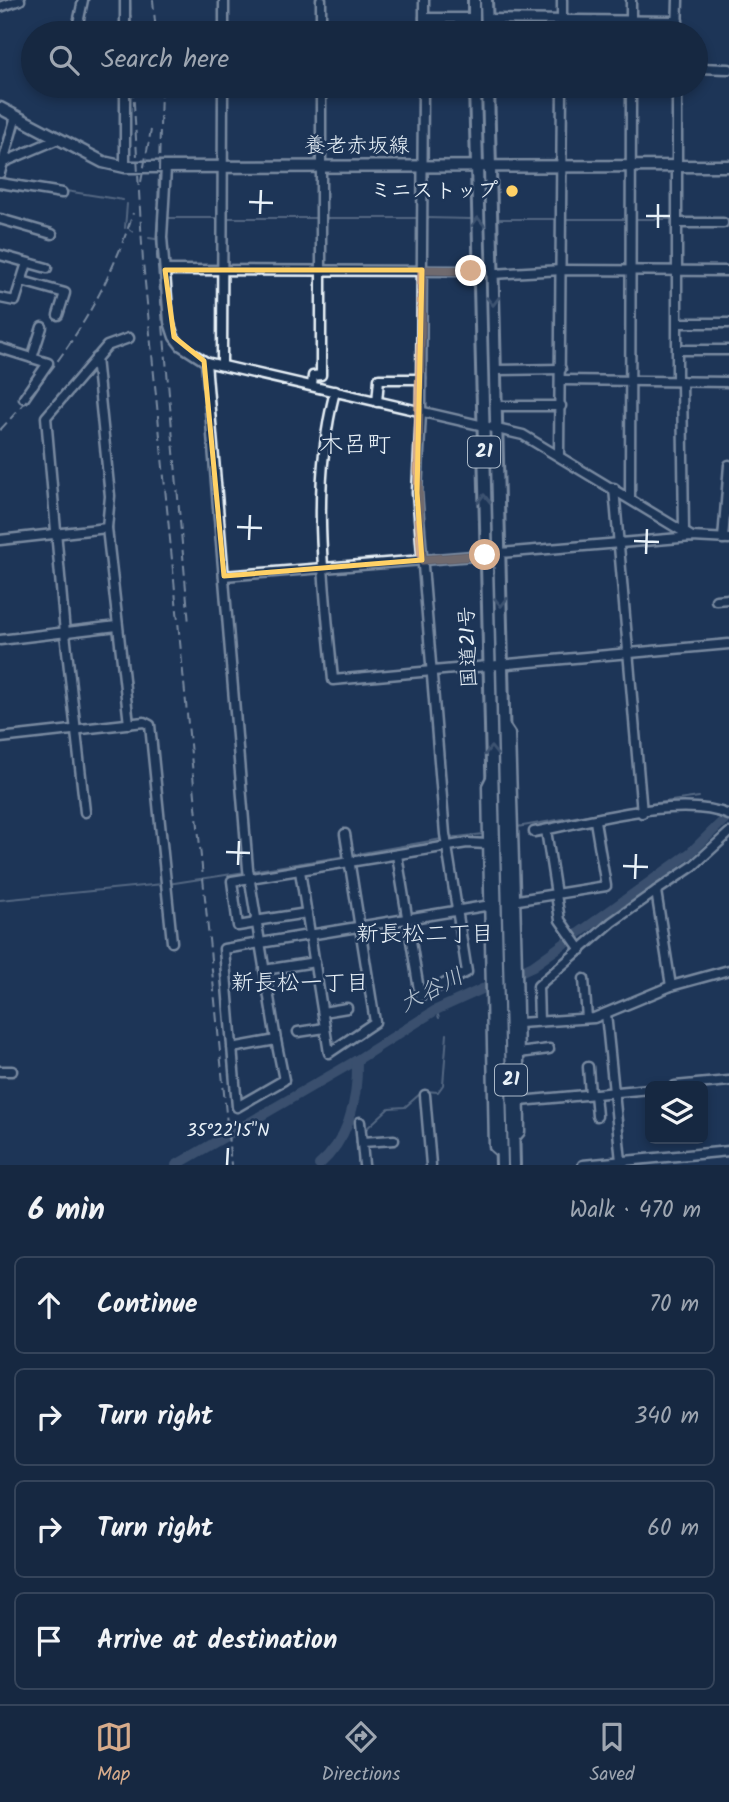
<!DOCTYPE html>
<meta charset="utf-8">
<style>
body{margin:0;font-family:Kalam,"Klee One",sans-serif;background:#1f3048;color:#f1f3f6}
.controls{position:absolute;right:21px;bottom:21px;display:grid;overflow:hidden;border-radius:10px;box-shadow:0 4px 10px #0003}
.controls button{width:63px;height:63px;display:grid;place-items:center;padding:0;border:0;border-bottom:2px solid #35445a;background:#162841;color:#f1f3f6;font:35px sans-serif}
.stop{position:absolute;width:21px;height:21px;margin:-16px;border:5px solid #d6ab8b;border-radius:50%;background:#fff}
.stop.end{background:#d6ab8b;border-color:#fff;box-shadow:0 2px 7px #0008}
.list{margin:0;padding:0;list-style:none}
h2{display:flex;justify-content:space-between;align-items:center;height:91px;margin:0;padding:0 28px;font-size:30px}
h2 small{font-size:23px;font-weight:400;color:#9ea6b1}
.list li{display:grid;grid-template-columns:46px 1fr auto;gap:21px;align-items:center;box-sizing:border-box;height:98px;margin:0 14px 14px;padding:0 14px;border:2px solid #35445a;border-radius:10px}
.list b{display:block;font-size:26px;white-space:nowrap}
.list em{font-size:23px;font-style:normal;color:#9ea6b1}
.icon{flex:none;width:38px;height:38px;fill:none;stroke:currentColor;stroke-width:2;stroke-linecap:round;stroke-linejoin:round}
.map{position:relative;flex:none;width:729px;height:1165px;overflow:hidden}
.search{position:absolute;background:#162841;box-shadow:0 4px 10px #0003;left:21px;right:21px;top:21px;height:77px;display:flex;align-items:center;gap:18px;box-sizing:border-box;padding:0 24px;border-radius:38px;color:#9ea6b1;font-size:26px}
.sheet{height:539px;background:#162841}
nav{display:flex;justify-content:space-around;align-items:center;box-sizing:border-box;height:98px;border-top:2px solid #35445a;background:#162841;font-size:19px;color:#9ea6b1}
nav a{display:grid;justify-items:center;gap:4px}
nav .on{color:#d6ab8b}
.map>svg:first-child{display:block}
.lines{fill:none;stroke-linecap:round;stroke-linejoin:round}
.stream{stroke:#95a4b5;stroke-width:2}
.river{stroke:#5d7089;stroke-width:10}
.minor-casing{stroke:#e8f1f8;stroke-width:13}
.major-casing{stroke:#e8f1f8;stroke-width:15}
.highway-casing{stroke:#e8f1f8;stroke-width:16}
.minor{stroke:#1d3557;stroke-width:8}
.major{stroke:#1d3557;stroke-width:10}
.highway{stroke:#1d3557;stroke-width:10}
.rail{stroke:#e8f1f8;stroke-width:2;stroke-dasharray:10 5;stroke-linecap:butt}
.oneway{stroke:#64778f}
.route{stroke:#d6ab8b;stroke-width:9}
.marked{fill:none;stroke:#ffd166;stroke-width:5;stroke-linejoin:round}
.ticks{fill:none;stroke:#e8f1f8;stroke-width:2.5}
.poi-dot{fill:#ffd166;stroke:#1d3557;stroke-width:2.5}
.labels{text-anchor:middle;dominant-baseline:central;stroke-width:5;stroke-linejoin:round;paint-order:stroke}
.shield{fill:#1d3557;stroke:#abb9c8;stroke-width:2}
.shield-label{font-size:19px;font-weight:bold;fill:#e8f1f8}
.street-label{font-size:21px;fill:#e8f1f8;stroke:#1d3557}
.poi-label{font-size:21px;font-weight:bold;fill:#e8f1f8;stroke:#1d3557;text-anchor:end}
.neighbourhood-label{font-size:23px;fill:#e8f1f8;stroke:#1d3557}
.water-label{font-size:23px;font-style:italic;fill:#b7c4d1;stroke:#1d3557}
.quarter-label{font-size:24px;fill:#e8f1f8;stroke:#1d3557}
.ticks-label{font-size:18px;text-anchor:middle;fill:#e8f1f8;stroke:#1d3557;stroke-width:5;stroke-linejoin:round;paint-order:stroke}
</style>
<div class="map">
<svg width="729" height="1165" viewBox="0 0 729 1165">
<rect width="100%" height="100%" fill="#1d3557"/>
<filter id="ink" filterUnits="userSpaceOnUse"><feTurbulence type="fractalNoise" baseFrequency=".0143" numOctaves="2"/><feDisplacementMap in="SourceGraphic" scale="14" xChannelSelector="R" yChannelSelector="G"/><feConvolveMatrix kernelMatrix="1 2 1 2 8 2 1 2 1" color-interpolation-filters="sRGB"/></filter>
<g filter="url(#ink)">
<g class="lines">
<g class="stream">
<polyline points="66,191 123,200"/>
<polyline points="167,218 218,218"/>
<polyline points="226,218 316,218"/>
<polyline points="326,218 417,218"/>
<polyline points="427,218 470,219"/>
<polyline points="500,219 557,219"/>
<polyline points="566,219 626,219"/>
<polyline points="635,219 673,219"/>
<polyline points="125,228 127,204"/>
<polyline points="130,230 133,232"/>
<polyline points="149,238 155,239"/>
<polyline points="644,805 699,797"/>
<polyline points="517,827 639,806"/>
<polyline points="448,838 484,834"/>
<polyline points="351,855 442,839"/>
<polyline points="251,871 346,856"/>
<polyline points="168,884 245,872"/>
<polyline points="0,900 163,884"/>
<polyline points="436,1010 439,1018"/>
<polyline points="426,1091 438,1092 443,1085 447,1034"/>
<polyline points="365,1130 389,1108 405,1107 421,1093"/>
</g>
<g class="river">
<polyline points="176,1165 357,1060 436,1010 533,966 690,853 729,815"/>
<path d="M 319,1165 C 349,1139 358,1099 357,1060"/>
</g>
<defs>
<g id="minor">
<polyline points="125,0 125,33"/>
<polyline points="0,7 20,0"/>
<polyline points="424,18 474,18"/>
<polyline points="487,19 678,21"/>
<polyline points="76,33 83,0"/>
<polyline points="224,33 224,0"/>
<polyline points="321,33 321,0"/>
<polyline points="424,33 424,0"/>
<polyline points="562,33 562,0"/>
<polyline points="631,33 631,0"/>
<polyline points="677,33 678,0"/>
<polyline points="696,68 729,69"/>
<polyline points="125,86 125,167"/>
<polyline points="4,162 58,139"/>
<polyline points="166,168 162,237 169,322 174,337 181,346 206,362 523,435 692,537"/>
<polyline points="0,173 16,116"/>
<polyline points="0,183 62,193"/>
<polyline points="0,219 52,234"/>
<polyline points="677,223 723,223"/>
<polyline points="0,255 47,268"/>
<polyline points="165,270 471,271"/>
<polyline points="493,274 562,270 729,271"/>
<polyline points="22,281 65,293 58,315"/>
<polyline points="0,298 15,301 27,263"/>
<polyline points="678,323 729,323"/>
<polyline points="0,348 48,363 24,398"/>
<polyline points="678,350 729,350"/>
<polyline points="32,358 42,327"/>
<polyline points="96,358 110,496 107,528 129,724"/>
<polyline points="206,362 248,869 276,1040"/>
<polyline points="222,365 223,86"/>
<polyline points="494,370 561,369"/>
<polyline points="561,380 729,382"/>
<polyline points="677,381 677,86"/>
<polyline points="682,381 684,531"/>
<polyline points="312,385 313,376 321,375 321,86"/>
<path d="M 335,391 C 310,489 324,581 333,680 L 729,644"/>
<polyline points="377,402 379,379 421,379"/>
<polyline points="502,406 561,406"/>
<polyline points="559,454 562,86"/>
<polyline points="614,488 642,813"/>
<polyline points="630,498 631,86"/>
<polyline points="723,539 729,465"/>
<polyline points="0,540 107,528"/>
<polyline points="500,553 692,537 729,539"/>
<polyline points="224,576 485,555"/>
<polyline points="716,600 729,599"/>
<polyline points="0,640 117,626"/>
<path d="M 504,725 L 510,734 C 514,867 519,999 520,1132 L 513,1140"/>
<polyline points="0,738 144,722 150,725 172,942"/>
<polyline points="492,776 487,786 494,1147 501,1153"/>
<polyline points="85,812 65,633 46,417 107,346 129,338"/>
<polyline points="546,830 560,920 581,950"/>
<path d="M 534,832 C 586,822 682,794 729,815"/>
<polyline points="397,855 420,996 467,972 445,834 417,493 421,412 423,86"/>
<polyline points="300,871 329,1053 375,1022 345,834"/>
<polyline points="512,901 606,886 595,821"/>
<polyline points="255,921 307,913"/>
<polyline points="256,923 238,926 232,881 467,843 487,844"/>
<polyline points="264,970 315,962"/>
<polyline points="584,979 587,1018"/>
<polyline points="671,986 656,891 693,866 729,833"/>
<polyline points="323,1012 347,1008"/>
<polyline points="606,1014 621,1161"/>
<polyline points="539,1021 538,986 612,922 656,891"/>
<polyline points="519,1023 594,1018 671,986 729,970"/>
<polyline points="298,1032 325,1028"/>
<polyline points="232,1048 276,1040 284,1080 237,1107 224,949 491,905"/>
<polyline points="519,1053 549,1049"/>
<polyline points="588,1067 590,1094"/>
<polyline points="0,1071 12,1071"/>
<polyline points="675,1086 729,1081"/>
<polyline points="595,1094 597,1116"/>
<polyline points="425,1095 431,1165"/>
<polyline points="520,1101 650,1089"/>
<polyline points="360,1122 364,1165"/>
<polyline points="362,1142 394,1140"/>
<polyline points="583,1165 729,1151"/>
</g>
<polyline id="major" points="0,108 103,162 125,167 729,166"/>
<g id="highway">
<polyline points="474,0 474,33"/>
<polyline points="486,0 487,33"/>
<polyline points="475,86 502,1165"/>
<polyline points="488,86 514,1165"/>
</g>
</defs>
<use href="#minor" class="minor-casing"/>
<use href="#major" class="major-casing"/>
<use href="#highway" class="highway-casing"/>
<use href="#minor" class="minor"/>
<use href="#major" class="major"/>
<use href="#highway" class="highway"/>
<g class="rail">
<polyline points="130,0 131,33"/>
<polyline points="153,0 156,33"/>
<polyline points="133,86 143,262 231,1165"/>
<polyline points="161,86 157,256 189,624"/>
<polyline points="141,182 151,130"/>
<path d="M 0,430 C 60,366 106,298 133,213"/>
</g>
</g>
<defs><path id="oneway-chevron" d="M-2-3.5L2.5 0L-2 3.5" fill="none" stroke-width="1.6" stroke-linecap="round" stroke-linejoin="round" transform="scale(1.75)"/></defs>
<g class="oneway">
<use href="#oneway-chevron" transform="translate(478 222) rotate(-92)"/>
<use href="#oneway-chevron" transform="translate(493 301) rotate(89)"/>
<use href="#oneway-chevron" transform="translate(484 499) rotate(-91)"/>
<use href="#oneway-chevron" transform="translate(501 602) rotate(89)"/>
<use href="#oneway-chevron" transform="translate(491 751) rotate(-91)"/>
</g>
</g>
<g class="lines" filter="url(#ink)">
<path class="route" d="M 471,271 L 422,270 C 421,367 414,464 422,560 L 485,555"/>
</g>
<path d="M0 0H729V1165H0ZM 165,270 L 422,270 L 417,493 L 422,560 L 224,576 L 204,361 L 174,337 Z" fill="#1d3557" fill-opacity=".55" fill-rule="evenodd"/>
<path class="marked" d="M 165,270 L 422,270 L 417,493 L 422,560 L 224,576 L 204,361 L 174,337 Z"/>
<path class="ticks" d="M 249,202 L 273,203M 260,214 L 261,190M 646,216 L 670,216M 658,228 L 658,204M 237,527 L 262,528M 249,540 L 250,515M 634,541 L 659,542M 646,554 L 647,529M 226,852 L 250,853M 238,865 L 239,841M 623,866 L 648,867M 635,879 L 636,854M 227,1165 L 228,1148"/>
<circle class="poi-dot" cx="512" cy="191" r="7"/>
<g class="labels">
<g class="shield">
<rect x="468" y="436.5" width="32" height="31" rx="5"/>
<rect x="495" y="1064.5" width="32" height="31" rx="5"/>
</g>
<g class="shield-label">
<text x="484" y="452">21</text>
<text x="511" y="1080">21</text>
</g>
<g class="street-label">
<text x="357" y="146">養老赤坂線</text>
<text transform="translate(469 647) rotate(-92)">国道21号</text>
</g>
<g class="poi-label">
<text x="498" y="191">ミニストップ</text>
</g>
<g class="neighbourhood-label">
<text x="425" y="935">新長松二丁目</text>
<text x="300" y="984">新長松一丁目</text>
</g>
<g class="water-label">
<text transform="translate(432 991) rotate(-27)">大谷川</text>
</g>
<g class="quarter-label">
<text x="355" y="445">木呂町</text>
</g>
</g>
<g class="ticks-label">
<text x="228" y="1136">35°22'15"N</text>
</g>
</svg>
<div class="controls">
<button><svg class="icon" aria-label="layers" viewBox="0 0 24 24"><path d="M12 4l9 5-9 5-9-5zM3 14l9 5 9-5"/></svg></button>
</div>
<div class="stop" style="left:485px;top:555px"></div>
<div class="stop end" style="left:471px;top:271px"></div>
<div class="search"><svg class="icon" aria-label="search" viewBox="0 0 24 24"><circle cx="10" cy="10" r="6"/><path d="M15 15l6 6"/></svg>Search here</div>
</div>
<section class="sheet">
<h2>6 min<small>Walk · 470 m</small></h2>
<ul class="list">
<li><svg class="icon" aria-label="ahead" viewBox="0 0 24 24"><path d="M12 20V5M6 11l6-6 6 6"/></svg><div><b>Continue</b></div><em>70 m</em></li>
<li><svg class="icon" aria-label="right" viewBox="0 0 24 24"><path d="M7 20v-9h11M14 6l5 5-5 5"/></svg><div><b>Turn right</b></div><em>340 m</em></li>
<li><svg class="icon" aria-label="right" viewBox="0 0 24 24"><path d="M7 20v-9h11M14 6l5 5-5 5"/></svg><div><b>Turn right</b></div><em>60 m</em></li>
<li><svg class="icon" aria-label="arrive" viewBox="0 0 24 24"><path d="M6 21V4h12l-3 4 3 4H6"/></svg><div><b>Arrive at destination</b></div></li>
</ul>
</section>
<nav>
<a class="on"><svg class="icon" aria-label="map" viewBox="0 0 24 24"><path d="M3 6l6-2 6 2 6-2v14l-6 2-6-2-6 2zM9 4v14M15 6v14"/></svg>Map</a>
<a><svg class="icon" aria-label="directions" viewBox="0 0 24 24"><path d="M12 3l9 9-9 9-9-9zM9 14v-3h6M13 9l2 2-2 2"/></svg>Directions</a>
<a><svg class="icon" aria-label="saved" viewBox="0 0 24 24"><path d="M7 4h10v16l-5-4-5 4z"/></svg>Saved</a>
</nav>
